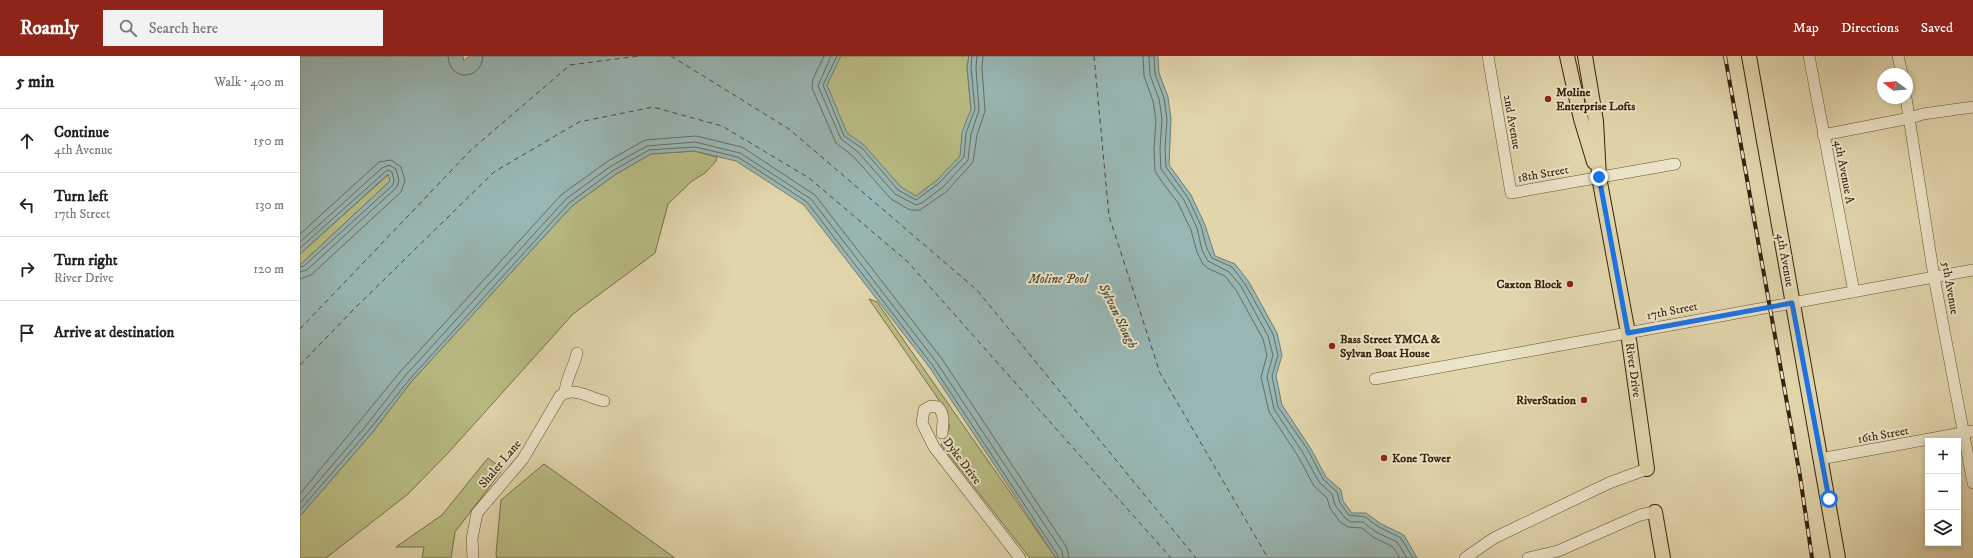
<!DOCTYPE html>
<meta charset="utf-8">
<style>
body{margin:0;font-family:"IM FELL DW Pica",serif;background:#f2f2f2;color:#222}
.controls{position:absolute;right:12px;bottom:12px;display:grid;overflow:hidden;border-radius:0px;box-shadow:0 2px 6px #0003}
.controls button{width:36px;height:36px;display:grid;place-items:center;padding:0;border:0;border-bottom:1px solid #e0e0e0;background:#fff;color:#222;font:20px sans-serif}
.compass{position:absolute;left:1577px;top:12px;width:36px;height:36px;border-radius:50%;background:#fff;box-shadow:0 2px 6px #0003;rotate:286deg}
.stop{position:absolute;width:12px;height:12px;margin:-9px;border:3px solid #1a73e8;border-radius:50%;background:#fff}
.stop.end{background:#1a73e8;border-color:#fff;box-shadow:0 1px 4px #0008}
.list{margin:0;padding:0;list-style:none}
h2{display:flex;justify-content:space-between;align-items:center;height:52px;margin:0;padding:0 16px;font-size:17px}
h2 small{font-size:13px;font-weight:400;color:#767676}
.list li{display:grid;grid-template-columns:26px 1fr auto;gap:12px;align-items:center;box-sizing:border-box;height:64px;padding:0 16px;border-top:1px solid #e0e0e0}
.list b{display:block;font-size:15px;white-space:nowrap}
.list p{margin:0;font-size:13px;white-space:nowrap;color:#767676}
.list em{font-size:13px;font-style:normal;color:#767676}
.icon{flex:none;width:22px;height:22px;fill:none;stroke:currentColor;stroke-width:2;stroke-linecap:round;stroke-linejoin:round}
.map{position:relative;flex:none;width:1673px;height:502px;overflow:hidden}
header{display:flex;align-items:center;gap:24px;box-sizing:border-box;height:56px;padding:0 20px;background:#8f2418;color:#fff}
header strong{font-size:19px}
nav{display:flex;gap:22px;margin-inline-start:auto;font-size:14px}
.search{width:280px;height:36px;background:#f2f2f2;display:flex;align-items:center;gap:10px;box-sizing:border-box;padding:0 14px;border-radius:0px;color:#767676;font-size:15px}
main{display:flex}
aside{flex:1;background:#fff}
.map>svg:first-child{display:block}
.green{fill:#b9bc84;stroke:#787048}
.water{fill:#98b6b3;stroke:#717b70}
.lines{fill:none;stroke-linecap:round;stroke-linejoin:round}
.shore{stroke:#676c5f;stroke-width:1}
.ferry{stroke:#4e4835;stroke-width:1;stroke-dasharray:5 4;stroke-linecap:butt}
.minor-casing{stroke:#615033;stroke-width:12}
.major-casing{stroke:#36230b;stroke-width:16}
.minor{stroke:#ece4c8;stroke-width:11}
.major{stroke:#e1d5ab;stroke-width:14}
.rail-casing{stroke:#36230b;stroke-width:4}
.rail{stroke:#ece4c8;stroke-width:2.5;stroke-dasharray:8;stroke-linecap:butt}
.route{stroke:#1a73e8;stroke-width:5}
.poi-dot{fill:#8f2418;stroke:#ece4c8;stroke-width:1.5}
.labels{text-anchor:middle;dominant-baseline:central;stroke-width:4;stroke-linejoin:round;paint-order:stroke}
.poi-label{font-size:12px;font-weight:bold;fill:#36230b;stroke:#ece4c8;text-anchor:start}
.street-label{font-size:12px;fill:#36230b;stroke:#ece4c8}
.water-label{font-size:13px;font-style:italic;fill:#4e4835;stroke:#ece4c8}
</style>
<header>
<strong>Roamly</strong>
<div class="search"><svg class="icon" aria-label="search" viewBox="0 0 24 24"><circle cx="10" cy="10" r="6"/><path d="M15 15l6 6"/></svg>Search here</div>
<nav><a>Map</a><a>Directions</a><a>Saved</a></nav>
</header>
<main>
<aside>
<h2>5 min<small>Walk · 400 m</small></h2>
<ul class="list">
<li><svg class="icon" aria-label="ahead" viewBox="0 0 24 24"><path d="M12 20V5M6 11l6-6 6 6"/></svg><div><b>Continue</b><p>4th Avenue</p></div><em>150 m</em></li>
<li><svg class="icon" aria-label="left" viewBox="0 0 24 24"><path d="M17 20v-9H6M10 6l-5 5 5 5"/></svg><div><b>Turn left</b><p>17th Street</p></div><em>130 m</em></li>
<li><svg class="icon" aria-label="right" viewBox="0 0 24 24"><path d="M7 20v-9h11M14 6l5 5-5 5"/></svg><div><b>Turn right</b><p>River Drive</p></div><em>120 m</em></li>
<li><svg class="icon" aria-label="arrive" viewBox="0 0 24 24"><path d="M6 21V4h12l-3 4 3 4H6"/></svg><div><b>Arrive at destination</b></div></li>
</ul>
</aside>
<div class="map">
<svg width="1673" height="502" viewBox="0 0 1673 502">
<rect width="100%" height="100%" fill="#e1d5ab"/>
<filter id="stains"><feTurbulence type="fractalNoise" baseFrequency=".005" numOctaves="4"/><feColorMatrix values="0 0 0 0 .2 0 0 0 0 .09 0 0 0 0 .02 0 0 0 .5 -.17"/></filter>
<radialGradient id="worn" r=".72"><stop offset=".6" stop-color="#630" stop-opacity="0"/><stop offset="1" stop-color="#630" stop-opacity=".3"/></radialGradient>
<g class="green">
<polygon points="502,0 669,0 667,11 671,53 667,95 619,151 546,95"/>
<polygon points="394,95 417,101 416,105 405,117 392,125 368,148 355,197 273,258 149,396 108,438 26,502 0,502 0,460 72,377 111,326 272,150 316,118 351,98"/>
<polygon points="89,118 90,125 0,209 0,198"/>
<polygon points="569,243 577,246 756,502 730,502 641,389 650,371 641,347"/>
<polygon points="188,402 203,413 155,476 151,502 122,502 124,491 96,491 142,459"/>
<polygon points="244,408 375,502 197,502 196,498 201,444"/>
</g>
<polygon class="water" points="0,0 163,0 164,5 169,0 541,0 527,29 547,77 564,89 601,131 616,140 637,124 660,100 662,76 671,53 667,11 669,0 858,0 859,17 868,41 871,63 869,109 891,139 905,169 915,200 935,208 949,226 977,277 982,299 976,320 982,349 1011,393 1026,421 1041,434 1043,445 1052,457 1066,457 1081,468 1104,479 1117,502 756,502 630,312 504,149 436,105 394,95 351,98 316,118 272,150 111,326 72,377 0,460 0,209 90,125 88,118 0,198"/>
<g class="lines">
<g class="shore">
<path d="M 148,0 C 149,27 182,24 183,0"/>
<polyline points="524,0 513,23 512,32 536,87 554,101 591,143 610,154 620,154 646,136 673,106 677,79 685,55 682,12 683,0"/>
<polyline points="531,0 518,30 541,83 558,96 595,138 616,149 622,147 643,131 668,104 671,78 679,54 676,12 677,0"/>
<polyline points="537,0 523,29 544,80 562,92 598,134 616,144 639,127 664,101 666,77 675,53 671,11 672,0"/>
<polyline points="843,0 844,20 853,45 856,64 854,93 855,115 862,126 878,147 891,174 897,196 903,208 909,213 925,220 936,234 963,283 967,299 961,321 969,356 998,400 1014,430 1027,442 1030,452 1040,466 1048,471 1062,472 1073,481 1093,491 1100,502"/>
<polyline points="849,0 850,19 859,43 862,63 860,93 861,113 884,144 897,172 902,194 908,205 929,216 941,230 968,280 973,299 967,321 974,353 1003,397 1019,426 1032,438 1035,449 1045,462 1051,466 1063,466 1076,476 1097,486 1107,502"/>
<polyline points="854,0 855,18 864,42 867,63 865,93 866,111 888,142 901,170 907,193 912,202 932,211 945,228 973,278 978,299 972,320 978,351 1008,394 1023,423 1037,436 1040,447 1049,459 1065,461 1079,471 1101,482 1113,502"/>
<polyline points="0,178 79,106 91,104 101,111 105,125 101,136 11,219 0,223"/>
<polyline points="0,186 82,112 89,109 96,113 99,125 96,132 7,214 0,216"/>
<polyline points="0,192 85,116 88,114 92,116 94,125 93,129 4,210 0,211"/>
<polyline points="0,438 100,316 261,139 308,105 345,84 396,80 442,91 515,139 642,303 767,492 769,502"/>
<polyline points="0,447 65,371 105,320 266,143 311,110 347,90 395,86 440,97 511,143 637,307 762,495 763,502"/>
<polyline points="0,454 69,374 109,324 269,147 314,114 349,94 395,91 438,101 507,146 633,310 757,498 758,502"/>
</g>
<g class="ferry">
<polyline points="371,0 489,73 677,234 896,502"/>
<polyline points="794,0 809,160 860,317 968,502"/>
<polyline points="0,273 171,94 270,9 339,0"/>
<polyline points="0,309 54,253 194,116 279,66 353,51 422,70 509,122 607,205 871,502"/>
</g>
<defs>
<g id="minor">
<polyline points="1188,0 1211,137 1375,108"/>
<polyline points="1509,0 1554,236"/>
<polyline points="1598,0 1602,18"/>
<polyline points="1606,42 1634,221 1673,427"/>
<polyline points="1523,79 1610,62 1623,58 1673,51"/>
<polyline points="1075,323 1673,214"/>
<path d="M 265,336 C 266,322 274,311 277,297"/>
<path d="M 642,377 C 643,366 645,359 638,351 L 631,350 L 624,354 L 622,367 L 634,391 L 720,502"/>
<polyline points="1520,403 1673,375"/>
<path d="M 173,502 L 172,483 L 177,457 L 223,403 L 260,340 C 274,330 289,342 304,345"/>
<polyline points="1165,502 1194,482 1309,427 1347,413"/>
<polyline points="1228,502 1258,495 1340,459 1355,456"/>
</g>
<g id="major">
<polyline points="1267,0 1281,63 1294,106"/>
<polyline points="1285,0 1296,65 1299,121 1328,277 1347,413"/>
<polyline points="1449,0 1538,502"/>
<polyline points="1355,456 1363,502"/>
</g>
</defs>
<use href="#minor" class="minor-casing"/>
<use href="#major" class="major-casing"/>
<use href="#minor" class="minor"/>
<use href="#major" class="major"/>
<defs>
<polyline id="rail" points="1425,0 1500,420 1512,502"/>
</defs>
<use href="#rail" class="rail-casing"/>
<use href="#rail" class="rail"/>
</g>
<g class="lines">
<polyline class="route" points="1299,121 1328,277 1492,247 1529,443"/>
</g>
<g class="poi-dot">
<circle cx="1248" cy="43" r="4"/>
<circle cx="1270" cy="228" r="4"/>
<circle cx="1032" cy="290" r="4"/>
<circle cx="1284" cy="344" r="4"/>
<circle cx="1084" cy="402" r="4"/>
</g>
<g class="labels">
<g class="poi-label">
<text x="1256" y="36">Moline<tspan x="1256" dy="14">Enterprise Lofts</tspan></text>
<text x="1262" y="228" text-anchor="end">Caxton Block</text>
<text x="1040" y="283">Bass Street YMCA &amp;<tspan x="1040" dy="14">Sylvan Boat House</tspan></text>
<text x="1276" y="344" text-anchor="end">RiverStation</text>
<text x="1092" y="402">Kone Tower</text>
</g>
<g class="street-label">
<text transform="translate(1212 66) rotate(80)">2nd Avenue</text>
<text transform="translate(1544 116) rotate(79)">4th Avenue A</text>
<text transform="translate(1243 118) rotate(-10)">18th Street</text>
<text transform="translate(1485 204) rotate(80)">4th Avenue</text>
<text transform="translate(1650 232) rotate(80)">5th Avenue</text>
<text transform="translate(1372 255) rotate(-11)">17th Street</text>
<text transform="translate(1333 314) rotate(82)">River Drive</text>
<text transform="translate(1583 379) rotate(-10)">16th Street</text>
<text transform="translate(662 405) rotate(53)">Dyke Drive</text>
<text transform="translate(200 408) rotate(-50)">Shaler Lane</text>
</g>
<g class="water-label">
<text x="758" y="223">Moline Pool</text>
<text transform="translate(818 260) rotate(64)">Sylvan Slough</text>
</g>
</g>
<rect width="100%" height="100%" filter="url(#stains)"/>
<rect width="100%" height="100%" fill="url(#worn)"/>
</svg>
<div class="controls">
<button>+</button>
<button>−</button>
<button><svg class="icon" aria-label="layers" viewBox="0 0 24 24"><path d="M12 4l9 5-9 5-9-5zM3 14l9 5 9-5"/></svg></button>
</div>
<svg class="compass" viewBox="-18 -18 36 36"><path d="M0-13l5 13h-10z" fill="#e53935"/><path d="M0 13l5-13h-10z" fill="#767676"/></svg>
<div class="stop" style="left:1529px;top:443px"></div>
<div class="stop end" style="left:1299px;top:121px"></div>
</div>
</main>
